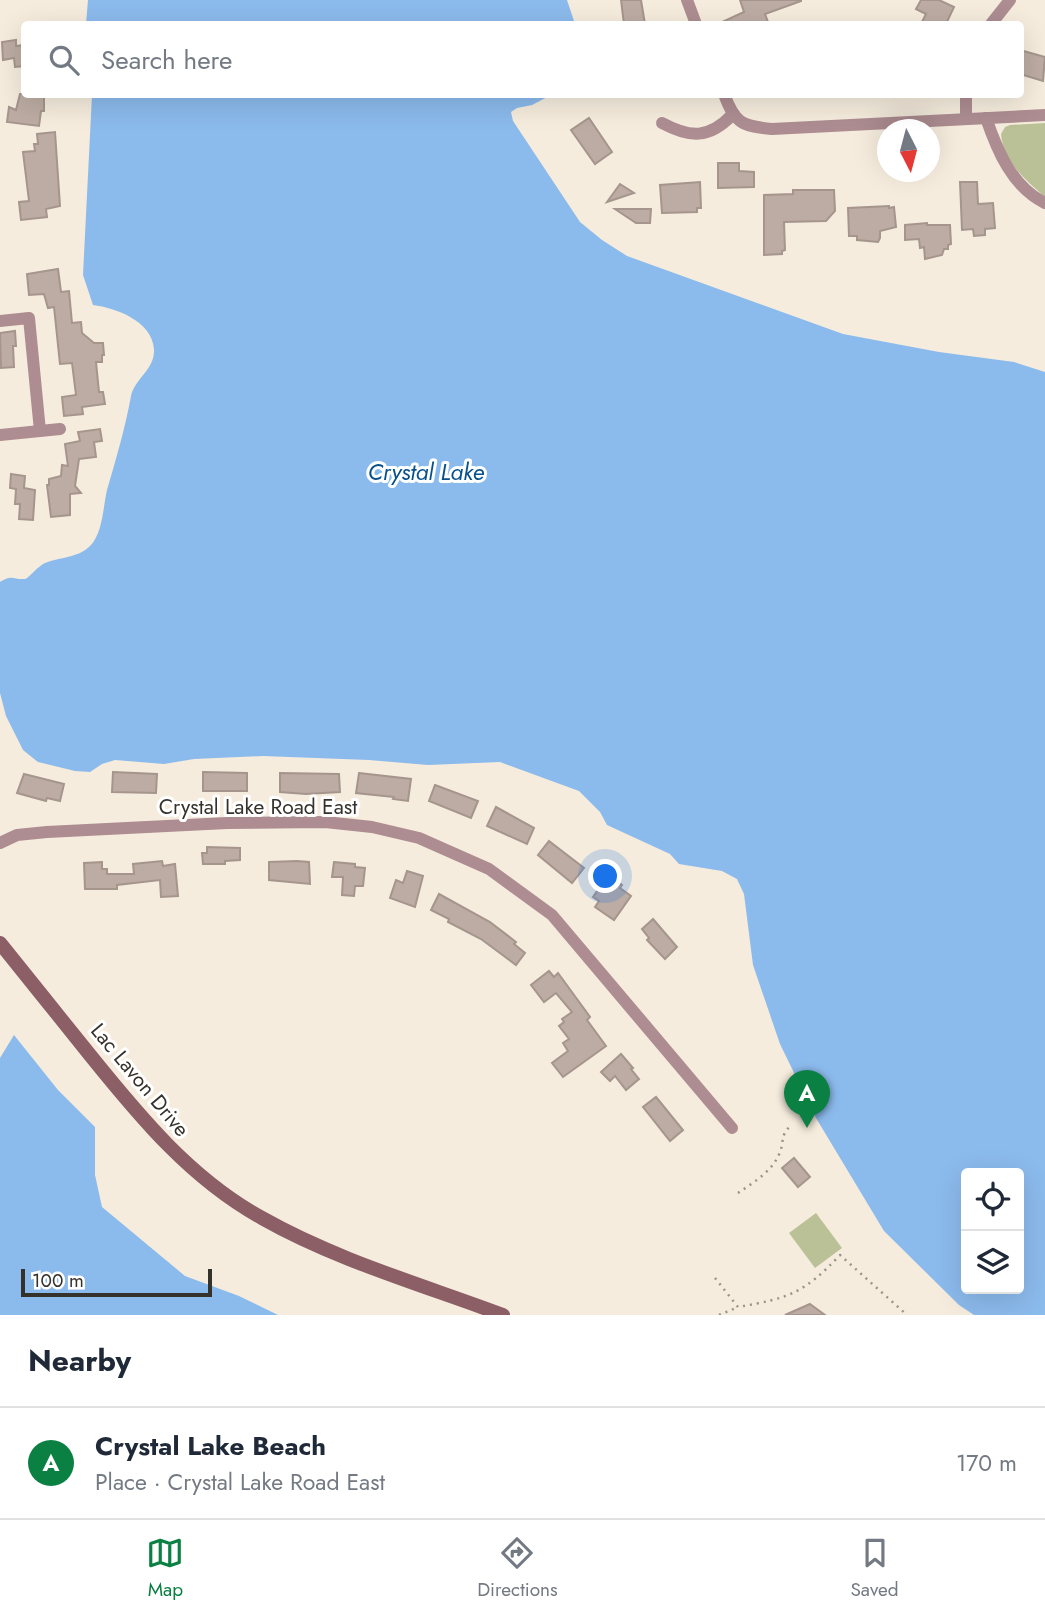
<!DOCTYPE html>
<meta charset="utf-8">
<style>
body{margin:0;font-family:Jost,sans-serif;background:#f2f2f3;color:#1f2937}
.controls{position:absolute;right:21px;bottom:21px;display:grid;overflow:hidden;border-radius:7px;box-shadow:0 7px 28px #0002}
.controls button{width:63px;height:63px;display:grid;place-items:center;padding:0;border:0;border-bottom:2px solid #e0e1e3;background:#fff;color:#1f2937;font:35px sans-serif}
.compass{position:absolute;left:877px;top:119px;width:63px;height:63px;border-radius:50%;background:#fff;box-shadow:0 7px 28px #0002;rotate:174deg}
.scale{position:absolute;left:21px;bottom:18px;width:191px;box-sizing:border-box;padding-left:7px;border:4px solid #35322c;border-top:0;font-size:19px;line-height:24px;white-space:nowrap;color:#35322c;-webkit-text-stroke:5px #fff;paint-order:stroke}
.you{position:absolute;left:606px;top:877px;width:24px;height:24px;margin:-18px;border:5px solid #fff;border-radius:50%;background:#1a73e8;box-shadow:0 0 0 10px #1a73e833}
.badge{display:grid;place-items:center;width:46px;height:46px;border-radius:50%;background:#0b8043;color:#fff;font-size:23px;font-weight:700}
.pin{position:absolute;translate:-50% -58px;filter:drop-shadow(0 2px 4px #0008)}
.pin::after{content:'';position:absolute;top:37px;width:24px;height:21px;background:inherit;clip-path:polygon(0 0,100% 0,50% 100%)}
.list{margin:0;padding:0;list-style:none}
h2{display:flex;justify-content:space-between;align-items:center;height:91px;margin:0;padding:0 28px;font-size:30px}
h2 small{font-size:23px;font-weight:400;color:#747a83}
.list li{display:grid;grid-template-columns:46px 1fr auto;gap:21px;align-items:center;box-sizing:border-box;height:112px;padding:0 28px;border-top:2px solid #e0e1e3}
.list b{display:block;font-size:26px;white-space:nowrap}
.list p{margin:0;font-size:23px;white-space:nowrap;color:#747a83}
.list em{font-size:23px;font-style:normal;color:#747a83}
.icon{flex:none;width:38px;height:38px;fill:none;stroke:currentColor;stroke-width:2;stroke-linecap:round;stroke-linejoin:round}
.map{position:relative;flex:none;width:1045px;height:1315px;overflow:hidden}
.search{position:absolute;background:#fff;box-shadow:0 7px 28px #0002;left:21px;right:21px;top:21px;height:77px;display:flex;align-items:center;gap:18px;box-sizing:border-box;padding:0 24px;border-radius:7px;color:#747a83;font-size:26px}
.sheet{height:203px;background:#fff}
nav{display:flex;justify-content:space-around;align-items:center;box-sizing:border-box;height:98px;border-top:2px solid #e0e1e3;background:#fff;font-size:19px;color:#747a83}
nav a{display:grid;justify-items:center;gap:4px}
nav .on{color:#0b8043}
.map>svg:first-child{display:block}
.green{fill:#bbc197}
.water{fill:#8bbaec;fill-rule:evenodd}
.building{fill:#bcaca3;stroke:#a5958d;stroke-width:2}
.lines{fill:none;stroke-linecap:round;stroke-linejoin:round}
.path{stroke:#999389;stroke-width:2.5;stroke-dasharray:2 5;stroke-linecap:butt}
.street{stroke:#ad8d91;stroke-width:12}
.secondary{stroke:#8c5e66;stroke-width:14}
.labels{text-anchor:middle;dominant-baseline:central;stroke-width:6;stroke-linejoin:round;paint-order:stroke}
.street-label{font-size:21px;fill:#35322c;stroke:#fff}
.water-label{font-size:23px;font-style:italic;fill:#08508c;stroke:#fff}
</style>
<div class="map">
<svg width="1045" height="1315" viewBox="0 0 1045 1315">
<rect width="100%" height="100%" fill="#f5ecdd"/>
<g class="green">
<path d="M 1045,123 L 1045,197 C 1026,181 1003,161 1001,134 L 1005,127 L 1010,125 Z"/>
<polygon points="816,1213 842,1248 815,1268 789,1233"/>
</g>
<g class="water">
<polygon points="88,0 567,0 575,24 86,24"/>
<path d="M 92,95 L 551,95 L 532,105 L 517,108 L 511,112 L 513,121 L 580,222 L 602,240 L 627,256 L 843,334 L 939,352 L 1014,362 L 1045,372 L 1045,1315 L 974,1315 L 959,1305 L 884,1231 L 816,1118 L 780,1044 L 753,965 L 744,894 L 737,879 L 722,871 L 679,864 L 670,854 L 607,825 L 600,812 L 579,791 L 500,762 L 428,765 L 369,760 L 263,756 L 194,759 L 164,764 L 115,760 L 102,764 L 90,772 L 75,771 L 38,762 L 23,750 L 6,716 L 0,693 L 0,582 C 13,574 13,580 25,579 C 29,578 38,566 45,563 C 60,557 78,558 90,546 C 103,533 103,507 107,490 C 116,459 125,429 131,396 C 135,378 155,370 154,349 C 152,321 116,308 93,305 L 83,275 ZM 1019,1173 L 1019,1289 L 966,1289 L 966,1173 Z"/>
<polygon points="14,1035 58,1090 95,1127 95,1175 102,1207 185,1276 239,1296 278,1315 0,1315 0,1058"/>
</g>
<g class="building">
<polygon points="621,0 641,0 645,24 624,24"/>
<polygon points="740,0 801,0 801,1 765,14 768,22 762,24 718,24 744,12"/>
<polygon points="921,0 939,0 954,7 946,24 921,24 926,14 916,9"/>
<polygon points="16,40 16,46 24,45 24,66 15,67 14,58 3,60 2,42"/>
<polygon points="1020,50 1045,57 1043,81 1020,74"/>
<polygon points="20,94 44,94 44,111 41,111 39,126 7,122 9,107 16,110"/>
<polygon points="589,118 612,152 595,164 571,130"/>
<polygon points="55,132 60,206 46,209 47,217 21,220 19,202 29,201 23,152 35,151 34,144 38,144 37,134"/>
<polygon points="718,163 739,163 739,171 754,172 754,187 718,188"/>
<polygon points="700,182 701,208 697,208 697,212 662,213 660,185"/>
<polygon points="960,182 977,182 978,204 993,203 995,228 985,229 985,235 974,236 973,229 962,230"/>
<polygon points="620,184 634,193 607,202"/>
<polygon points="793,190 834,190 835,211 826,221 784,222 785,250 782,251 782,254 764,255 764,195 793,194"/>
<polygon points="889,206 889,208 894,207 896,227 880,231 880,238 878,242 857,240 857,236 849,236 848,208"/>
<polygon points="615,209 651,209 650,223 636,223"/>
<polygon points="927,223 927,225 950,225 951,244 948,245 948,249 944,249 942,255 925,259 924,247 920,248 919,239 905,240 905,225"/>
<polygon points="58,269 61,292 69,291 72,323 81,322 82,333 94,343 103,343 104,355 102,355 102,362 96,362 99,392 103,392 105,404 82,407 83,414 64,416 62,397 76,395 72,363 60,364 54,307 48,308 44,294 29,295 27,274"/>
<polygon points="15,331 16,346 13,346 14,367 1,368 0,333"/>
<polygon points="100,429 102,441 94,442 96,457 79,459 75,486 81,493 70,494 70,515 51,517 47,485 49,485 49,479 61,476 62,465 68,466 65,444 80,441 78,432"/>
<polygon points="11,474 25,476 24,488 35,490 33,520 19,519 20,504 15,504 16,489 10,488"/>
<polygon points="113,772 157,774 156,793 112,792"/>
<polygon points="203,772 247,773 247,791 203,791"/>
<polygon points="280,773 339,774 340,792 306,794 280,792"/>
<polygon points="359,773 411,779 408,801 393,799 394,797 356,793"/>
<polygon points="24,774 64,784 60,801 47,798 46,801 17,793"/>
<polygon points="435,785 478,801 471,818 429,801"/>
<polygon points="496,807 534,828 527,844 487,826"/>
<polygon points="549,841 584,868 572,883 538,855"/>
<polygon points="207,847 240,848 240,860 225,861 225,864 203,864 202,853 207,853"/>
<polygon points="162,861 163,866 175,864 178,896 161,897 160,880 117,885 117,889 85,889 84,863 102,862 102,869 107,869 107,874 134,874 133,864"/>
<polygon points="297,861 309,862 310,884 269,880 269,862"/>
<polygon points="334,862 355,864 355,867 365,868 363,886 355,886 354,896 342,895 343,877 332,877"/>
<polygon points="407,871 423,876 415,907 390,898 396,880 403,883"/>
<polygon points="606,878 612,883 615,879 622,885 620,888 631,896 614,920 595,907 599,901 593,897"/>
<polygon points="439,894 490,922 516,942 514,944 525,953 516,965 481,939 448,922 449,919 431,910"/>
<polygon points="653,919 677,947 665,959 647,940 649,938 642,929"/>
<polygon points="549,971 554,977 558,973 590,1017 587,1020 606,1046 563,1077 552,1063 568,1051 563,1043 569,1039 559,1026 564,1022 562,1019 572,1012 556,993 544,1002 531,985"/>
<polygon points="621,1054 633,1068 631,1069 639,1079 626,1090 615,1076 610,1081 601,1072"/>
<polygon points="656,1097 683,1130 670,1141 643,1107"/>
<polygon points="794,1158 810,1177 798,1187 782,1168"/>
<polygon points="810,1304 825,1315 785,1315"/>
</g>
<g class="lines">
<g class="path">
<path d="M 738,1193 C 754,1182 773,1171 780,1152 C 785,1139 779,1139 790,1126"/>
<path d="M 715,1278 L 738,1307 C 790,1298 804,1293 840,1255 L 907,1315"/>
<polyline points="719,1315 738,1307"/>
</g>
<g class="street">
<polyline points="687,0 696,24"/>
<polyline points="991,24 1010,0"/>
<path d="M 724,94 C 735,123 741,126 772,129 L 1045,115"/>
<polyline points="966,118 966,94"/>
<path d="M 986,118 C 997,150 1012,187 1045,203"/>
<path d="M 662,123 C 690,138 709,139 732,115"/>
<polyline points="0,321 29,318 40,431"/>
<polyline points="0,435 60,429"/>
<polyline points="0,843 17,835 47,832 227,823 325,822 372,827 419,838 489,869 552,915 732,1128"/>
</g>
<path class="secondary" d="M 0,943 C 30,980 60,1018 90,1055 C 140,1117 191,1179 262,1218 C 336,1260 423,1285 503,1315"/>
</g>
<g class="labels">
<g class="street-label">
<text x="258" y="807">Crystal Lake Road East</text>
<text transform="translate(140 1080) rotate(50)">Lac Lavon Drive</text>
</g>
<g class="water-label">
<text x="426" y="472">Crystal Lake</text>
</g>
</g>
</svg>
<div class="controls">
<button><svg class="icon" aria-label="locate" viewBox="0 0 24 24"><circle cx="12" cy="12" r="6"/><path d="M12 2v4M12 18v4M2 12h4M18 12h4"/></svg></button>
<button><svg class="icon" aria-label="layers" viewBox="0 0 24 24"><path d="M12 4l9 5-9 5-9-5zM3 14l9 5 9-5"/></svg></button>
</div>
<svg class="compass" viewBox="-18 -18 36 36"><path d="M0-13l5 13h-10z" fill="#e53935"/><path d="M0 13l5-13h-10z" fill="#747a83"/></svg>
<div class="scale">100 m</div>
<div class="you"></div>
<div class="pin badge" style="left:807px;top:1128px">A</div>
<div class="search"><svg class="icon" aria-label="search" viewBox="0 0 24 24"><circle cx="10" cy="10" r="6"/><path d="M15 15l6 6"/></svg>Search here</div>
</div>
<section class="sheet">
<h2>Nearby<small></small></h2>
<ul class="list">
<li><span class="badge">A</span><div><b>Crystal Lake Beach</b><p>Place · Crystal Lake Road East</p></div><em>170 m</em></li>
</ul>
</section>
<nav>
<a class="on"><svg class="icon" aria-label="map" viewBox="0 0 24 24"><path d="M3 6l6-2 6 2 6-2v14l-6 2-6-2-6 2zM9 4v14M15 6v14"/></svg>Map</a>
<a><svg class="icon" aria-label="directions" viewBox="0 0 24 24"><path d="M12 3l9 9-9 9-9-9zM9 14v-3h6M13 9l2 2-2 2"/></svg>Directions</a>
<a><svg class="icon" aria-label="saved" viewBox="0 0 24 24"><path d="M7 4h10v16l-5-4-5 4z"/></svg>Saved</a>
</nav>
